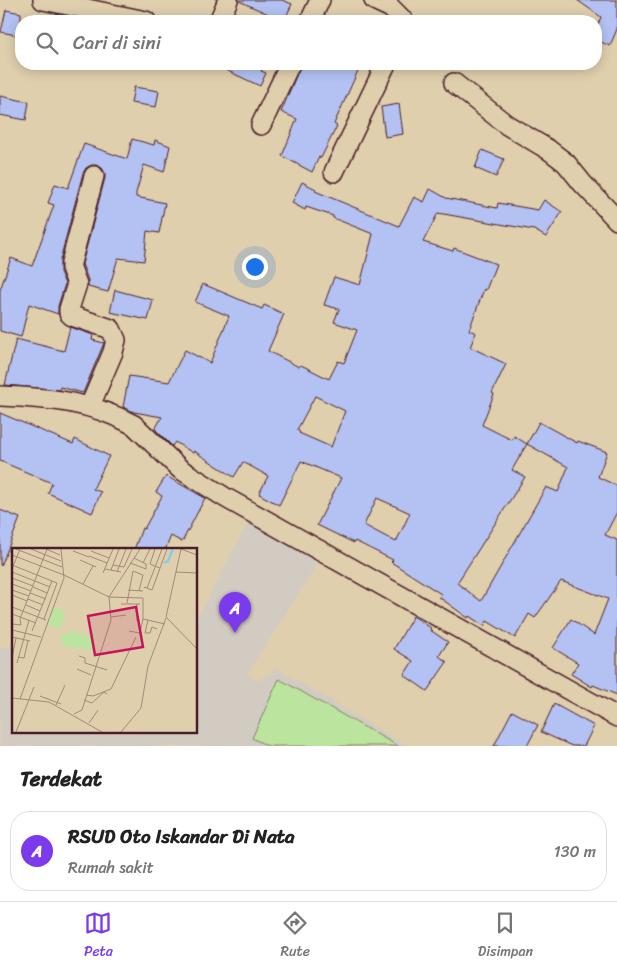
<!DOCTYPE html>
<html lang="id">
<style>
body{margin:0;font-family:Sriracha,sans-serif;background:#f6f6f6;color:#222}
.you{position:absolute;left:254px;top:266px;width:18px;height:18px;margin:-12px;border:4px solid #fff;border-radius:50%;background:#1a73e8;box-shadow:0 0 0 8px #1a73e833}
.badge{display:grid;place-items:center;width:32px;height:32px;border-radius:50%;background:#7c3aed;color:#fff;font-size:16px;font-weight:700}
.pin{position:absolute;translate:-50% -41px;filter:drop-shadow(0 1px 2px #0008)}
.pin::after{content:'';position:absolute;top:26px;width:18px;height:15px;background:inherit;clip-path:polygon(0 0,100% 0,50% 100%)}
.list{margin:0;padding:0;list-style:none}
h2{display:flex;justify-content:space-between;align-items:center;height:65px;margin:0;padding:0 20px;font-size:21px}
h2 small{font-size:16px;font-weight:400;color:#767676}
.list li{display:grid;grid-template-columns:32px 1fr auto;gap:15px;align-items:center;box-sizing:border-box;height:80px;margin:0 10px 10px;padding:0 10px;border:1px solid #e0e0e0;border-radius:20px}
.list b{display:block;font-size:19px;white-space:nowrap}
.list p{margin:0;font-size:16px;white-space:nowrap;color:#767676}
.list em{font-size:16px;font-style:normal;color:#767676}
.icon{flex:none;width:28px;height:28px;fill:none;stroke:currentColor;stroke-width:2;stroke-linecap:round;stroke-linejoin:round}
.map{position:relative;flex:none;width:617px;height:746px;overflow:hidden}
.search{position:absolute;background:#fff;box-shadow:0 2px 12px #0003;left:15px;right:15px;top:15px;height:55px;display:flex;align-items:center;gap:12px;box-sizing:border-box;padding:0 18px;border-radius:20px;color:#767676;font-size:19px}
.sheet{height:155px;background:#fff}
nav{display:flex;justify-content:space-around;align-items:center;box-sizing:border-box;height:70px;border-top:1px solid #e0e0e0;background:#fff;font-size:14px;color:#767676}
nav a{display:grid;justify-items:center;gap:2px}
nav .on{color:#7c3aed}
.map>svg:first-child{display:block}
.built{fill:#d2cbc2}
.green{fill:#bbe49f;stroke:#828265}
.building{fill:#b3c2f2;stroke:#4a1f2b;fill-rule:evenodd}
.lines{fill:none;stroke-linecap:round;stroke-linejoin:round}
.street-casing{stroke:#4a1f2b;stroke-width:22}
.street{stroke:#e0cfad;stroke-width:19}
.inset-river{fill:none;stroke:#88cbe9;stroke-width:2.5}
.inset-road{fill:none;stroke:#a48979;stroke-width:1}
.view{fill:#c2185b;fill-opacity:0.15;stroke:#c2185b;stroke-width:2.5}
.inset-edge{fill:none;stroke:#4a1f2b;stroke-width:2.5}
</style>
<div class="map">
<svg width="617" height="746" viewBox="0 0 617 746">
<rect width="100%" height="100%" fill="#e0cfad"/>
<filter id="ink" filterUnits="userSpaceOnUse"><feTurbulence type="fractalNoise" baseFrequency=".02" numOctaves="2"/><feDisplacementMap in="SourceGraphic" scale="10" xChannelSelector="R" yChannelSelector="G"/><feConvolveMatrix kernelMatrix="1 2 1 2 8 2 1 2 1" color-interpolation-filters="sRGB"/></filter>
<g filter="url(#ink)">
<polygon class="built" points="250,519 321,559 247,674 258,681 276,668 407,746 0,746 0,647 14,647 14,732 196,732 196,620"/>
<polygon class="green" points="279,679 398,746 268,746 252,738"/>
<g class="building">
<polygon points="239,0 282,0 292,4 284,21 239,1"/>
<polygon points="577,0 617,0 617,29 610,46 596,40 596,29 601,17"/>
<polygon points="6,10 21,13 21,36 1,32"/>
<polygon points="213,64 264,64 261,71 266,73 260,86"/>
<polygon points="301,64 361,64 334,124 337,126 321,158 319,157 312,172 282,156 297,119 281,112"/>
<polygon points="134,87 159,91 156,107 131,103"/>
<polygon points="0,96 29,102 26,120 0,115"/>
<polygon points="399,104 403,134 385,137 381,107"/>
<polygon points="132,139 154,145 155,140 170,146 164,172 144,165 136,193 136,197 165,203 159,233 147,231 144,261 118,258 108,292 88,287 88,280 82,264 105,178 105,173 102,168 96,165 91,165 86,168 83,173 60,260 60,272 65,284 58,306 58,314 29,304 21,337 0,331 0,290 11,258 32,266 54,205 48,203 55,184 68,188 84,144 127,159"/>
<polygon points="482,150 504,159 496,177 475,168"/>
<path d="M 302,182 L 316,189 L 315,191 L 399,226 L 414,197 L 424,202 L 430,189 L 446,198 L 497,208 L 498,203 L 538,210 L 544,200 L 562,212 L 546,237 L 534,230 L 438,213 L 423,242 L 453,251 L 454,248 L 496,264 L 486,290 L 484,289 L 469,330 L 476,333 L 470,347 L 506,364 L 492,393 L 494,394 L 482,425 L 512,440 L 514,436 L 527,444 L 539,422 L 577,443 L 578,441 L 607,452 L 598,477 L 617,486 L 617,512 L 605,535 L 617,540 L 617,695 L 593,685 L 592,687 L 571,674 L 578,663 L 553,648 L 571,619 L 594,635 L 608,599 L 561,581 L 535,618 L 529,614 L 515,638 L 487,621 L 484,626 L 469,616 L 468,618 L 439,597 L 441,594 L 391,562 L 393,560 L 355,541 L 354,543 L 317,525 L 341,478 L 301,461 L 279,505 L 259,494 L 268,476 L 243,462 L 234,477 L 194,451 L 193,453 L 175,442 L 172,446 L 155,429 L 162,417 L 134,412 L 123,407 L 129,376 L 169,382 L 185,350 L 210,363 L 229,316 L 195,302 L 203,284 L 262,309 L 264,305 L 284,314 L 268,351 L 299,367 L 301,365 L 329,379 L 338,361 L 344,363 L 357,330 L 334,322 L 339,309 L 324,305 L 334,277 L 360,285 L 373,234 L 333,218 L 333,216 L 306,207 L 305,210 L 292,203 ZM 315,396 L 345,411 L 331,447 L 299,433 L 300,432 L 297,430 ZM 527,444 L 568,467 L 558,492 L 546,487 L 481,601 L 457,583 L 525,477 L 512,470 ZM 377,498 L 410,513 L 396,542 L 364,525 Z"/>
<polygon points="115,290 153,300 148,320 110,312"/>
<polygon points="70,327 93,335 92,340 104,343 83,393 60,387 60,390 5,385 16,339 64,351"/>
<polygon points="0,413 73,444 75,439 109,456 93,489 101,492 92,513 48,493 52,483 0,461"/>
<polygon points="166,476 205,498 182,542 171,536 165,550 134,550 142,528 144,529 162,496 156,492"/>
<polygon points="0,510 20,518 1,566 0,565"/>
<polygon points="413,616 431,628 430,630 448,642 439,656 447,662 427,691 404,675 413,661 394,649"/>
<polygon points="554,704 594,726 584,746 572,746 541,732"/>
<polygon points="512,711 538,725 527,746 494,746"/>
</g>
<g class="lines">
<defs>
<g id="street">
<polyline points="43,0 146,21"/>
<polyline points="374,0 391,8 402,19 401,21"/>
<polyline points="219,21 228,0"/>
<polyline points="310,21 320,0"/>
<polyline points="454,83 507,125 549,150 566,163 583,184 617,220"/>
<polyline points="261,125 290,64"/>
<polyline points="334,172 386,64"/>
<path d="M 0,396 C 48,398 90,401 134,425 L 180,469 L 226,498 L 617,717"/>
<polyline points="90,406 113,352 116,340 111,329 72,316 69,313 69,309 77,284 71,268 71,263 94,176"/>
</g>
</defs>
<use href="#street" class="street-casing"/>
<use href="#street" class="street"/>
</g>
</g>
<g transform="translate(12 548)">
<rect width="185" height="185" fill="#e0cfad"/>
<path d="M 42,59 L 54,64 L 48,81 L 35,76 ZM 55,80 L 76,89 L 80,84 L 84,85 L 80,102 L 50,98 L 51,93 L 48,92 L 51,85 L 58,87 L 59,85 Z" fill="#bbe49f"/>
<path class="inset-river" d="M 152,15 L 156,13 L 161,1"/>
<path class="inset-road" d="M 4,1 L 50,19M 19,1 L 49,13M 34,1 L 48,7M 143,1 L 138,16 L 148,20M 169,1 L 154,69 L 185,101M 169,1 L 185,7M 61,3 L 77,9M 79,3 L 97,10M 0,7 L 52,27 L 97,49 L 131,50 L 131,71M 77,8 L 95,15M 68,12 L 84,19M 118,15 L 134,21 L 134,16 L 122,10M 131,15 L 138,1M 0,17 L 45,35 L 32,71M 101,17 L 112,19 L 120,1M 0,21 L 8,1M 93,21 L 109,24M 99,22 L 107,1M 0,24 L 38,39M 105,24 L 114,1M 164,24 L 185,25M 91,25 L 101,1M 0,30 L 21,38M 0,36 L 19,43M 71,36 L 81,18M 21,39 L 35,45M 132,39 L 140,42 L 155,1M 135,40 L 150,1M 0,42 L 17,48M 116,42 L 131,43M 18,45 L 34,51M 0,47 L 15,53M 16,51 L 31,57M 115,55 L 121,23 L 131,27 L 127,43M 109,56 L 128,56M 14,57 L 28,63M 0,59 L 34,72M 0,66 L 24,75M 99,69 L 114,67M 136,72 L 133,85 L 138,85 L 140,79 L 145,81M 125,73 L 125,56M 0,76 L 9,77 L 8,71 L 35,1M 0,82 L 29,89M 20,83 L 40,33M 117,83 L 128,85 L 131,71 L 153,76M 0,89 L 18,93M 67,108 L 73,110 L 73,115 L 95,122M 6,109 L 12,110 L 16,93M 0,110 L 4,90M 5,115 L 17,72M 65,121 L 79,127M 74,147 L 81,148 L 99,141 L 124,89M 28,148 L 49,156M 0,150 L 37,154 L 90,184M 8,151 L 52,30 L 49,1M 72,152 L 80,155 L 92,144 L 95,146M 44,157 L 53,137M 62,166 L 70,162 L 99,72 L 97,49 L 128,1M 77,175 L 86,162M 4,184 L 22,139M 109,184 L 129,160 L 136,118 L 154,70"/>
<path class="view" d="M 124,59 L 131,99 L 83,107 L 76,68 Z"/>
<rect width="185" height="185" class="inset-edge"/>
</g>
</svg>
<div class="you"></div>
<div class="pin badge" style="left:235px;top:633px">A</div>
<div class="search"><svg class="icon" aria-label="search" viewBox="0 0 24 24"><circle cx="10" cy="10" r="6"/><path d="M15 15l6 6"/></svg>Cari di sini</div>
</div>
<section class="sheet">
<h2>Terdekat<small></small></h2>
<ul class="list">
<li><span class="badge">A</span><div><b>RSUD Oto Iskandar Di Nata</b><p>Rumah sakit</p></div><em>130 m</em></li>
</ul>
</section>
<nav>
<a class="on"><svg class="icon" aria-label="map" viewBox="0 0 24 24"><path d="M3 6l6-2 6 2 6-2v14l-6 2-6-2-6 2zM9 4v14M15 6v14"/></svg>Peta</a>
<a><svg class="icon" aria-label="directions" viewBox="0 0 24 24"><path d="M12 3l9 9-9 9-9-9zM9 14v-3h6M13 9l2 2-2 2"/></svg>Rute</a>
<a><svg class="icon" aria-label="saved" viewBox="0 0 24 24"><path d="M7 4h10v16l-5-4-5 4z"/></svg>Disimpan</a>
</nav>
